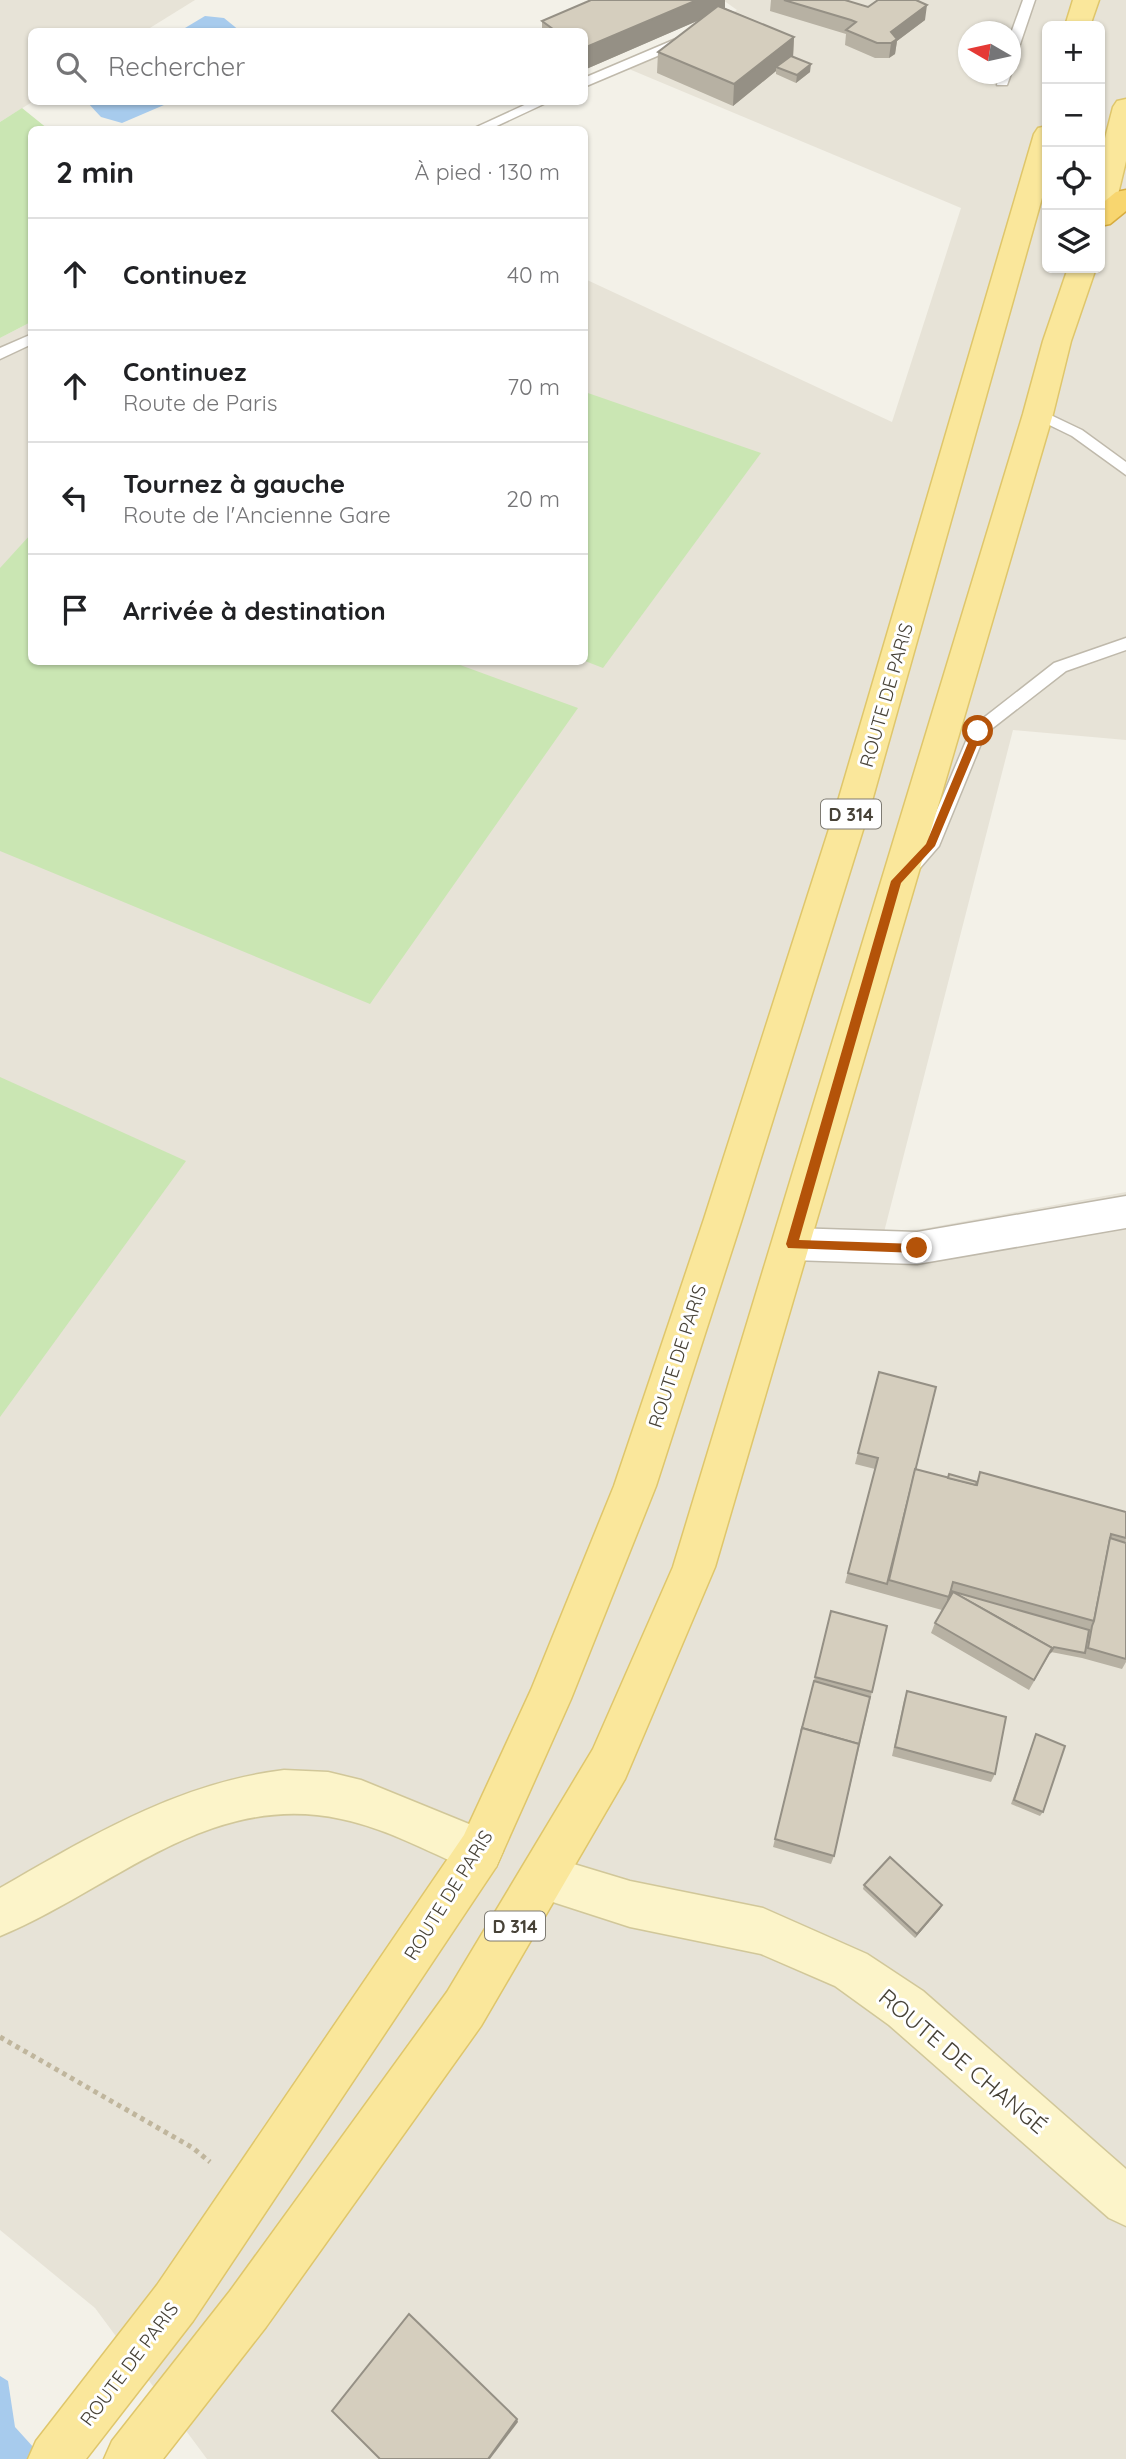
<!DOCTYPE html>
<html lang="fr">
<meta charset="utf-8">
<style>
body{margin:0;font-family:Quicksand,sans-serif;background:#f6f6f6;color:#202124}
.controls{position:absolute;right:21px;top:21px;display:grid;overflow:hidden;border-radius:10px;box-shadow:0 2px 5px #0004}
.controls button{width:63px;height:63px;display:grid;place-items:center;padding:0;border:0;border-bottom:2px solid #e0e0e0;background:#fff;color:#202124;font:35px sans-serif}
.compass{position:absolute;left:958px;top:21px;width:63px;height:63px;border-radius:50%;background:#fff;box-shadow:0 2px 5px #0004;rotate:279deg}
.stop{position:absolute;width:21px;height:21px;margin:-16px;border:5px solid #b45309;border-radius:50%;background:#fff}
.stop.end{background:#b45309;border-color:#fff;box-shadow:0 2px 7px #0008}
.list{margin:0;padding:0;list-style:none}
h2{display:flex;justify-content:space-between;align-items:center;height:91px;margin:0;padding:0 28px;font-size:30px}
h2 small{font-size:23px;font-weight:400;color:#757577}
.list li{display:grid;grid-template-columns:46px 1fr auto;gap:21px;align-items:center;box-sizing:border-box;height:112px;padding:0 28px;border-top:2px solid #e0e0e0}
.list b{display:block;font-size:26px;white-space:nowrap}
.list p{margin:0;font-size:23px;white-space:nowrap;color:#757577}
.list em{font-size:23px;font-style:normal;color:#757577}
.icon{flex:none;width:38px;height:38px;fill:none;stroke:currentColor;stroke-width:2;stroke-linecap:round;stroke-linejoin:round}
.map{position:relative;flex:none;width:1126px;height:2459px;overflow:hidden}
.search{position:absolute;background:#fff;box-shadow:0 2px 5px #0004;left:28px;top:28px;width:560px;height:77px;display:flex;align-items:center;gap:18px;box-sizing:border-box;padding:0 24px;border-radius:10px;color:#757577;font-size:26px}
.panel{position:absolute;background:#fff;box-shadow:0 2px 5px #0004;left:28px;top:126px;width:560px;height:539px;border-radius:10px}
.map>svg:first-child{display:block}
.residential{fill:#e7e3d7;fill-rule:evenodd}
.green{fill:#cae6b3}
.water{fill:#a7cbed}
.lines{fill:none;stroke-linecap:round;stroke-linejoin:round}
.lane-casing{stroke:#bfb9ab;stroke-width:3}
.street-casing{stroke:#bfb9ab;stroke-width:3}
.secondary-casing{stroke:#d1c799;stroke-width:3}
.primary-casing{stroke:#dfc66b;stroke-width:3}
.highway-casing{stroke:#d7ac3f;stroke-width:3}
.path{stroke:#c0b69d;stroke-width:5;stroke-dasharray:4.5 4.5;stroke-linecap:butt}
.lane{fill:#fff;fill-rule:evenodd}
.street{fill:#fff;fill-rule:evenodd}
.secondary{fill:#fcf4c9;fill-rule:evenodd}
.primary{fill:#fae79b;fill-rule:evenodd}
.highway{fill:#f8d66f;fill-rule:evenodd}
.wall{fill:#b7b1a3}
.shaded-wall{fill:#959085}
.building{fill:#d5cebe;stroke:#959085;stroke-width:2}
.route{fill:#b45309}
.labels{text-anchor:middle;dominant-baseline:central;stroke-width:6;stroke-linejoin:round;paint-order:stroke}
.shield{fill:#fff;stroke:#7e7b73;stroke-width:2}
.shield-label{font-size:18px;font-weight:bold;fill:#474237}
.street-label{font-size:19px;fill:#474237;stroke:#fff}
.near-street-label{font-size:23px;fill:#474237;stroke:#fff}
</style>
<div class="map">
<svg width="1126" height="2459" viewBox="0 0 1126 2459">
<rect width="100%" height="100%" fill="#f3f1e8"/>
<g class="residential">
<polygon points="0,0 195,0 145,31 32,32 32,102 0,122"/>
<path d="M 723,0 L 1126,0 L 1126,740 L 1013,730 L 883,1236 L 1126,1192 L 1126,2459 L 207,2459 L 95,2308 L 0,2230 L 0,338 L 31,322 L 32,662 L 584,662 L 585,279 L 892,422 L 961,208 L 629,69 L 737,10 ZM 1047,26 L 1100,26 L 1100,268 L 1047,268 ZM 968,32 L 1010,32 L 1010,74 L 968,74 Z"/>
</g>
<g class="green">
<polygon points="22,108 48,129 32,130 31,322 0,338 0,122"/>
<polygon points="585,392 761,453 603,668 585,661"/>
<polygon points="31,534 32,662 452,662 578,708 370,1004 0,851 0,568"/>
<polygon points="0,1077 186,1161 0,1417"/>
</g>
<g class="water">
<polygon points="205,16 224,18 240,31 180,31"/>
<polygon points="87,102 171,102 122,123 101,117"/>
<polygon points="0,2376 8,2381 15,2427 44,2459 0,2459"/>
</g>
<g class="lines">
<defs>
<g id="lane">
<polygon points="1023,0 1035,0 1016,56 1010,60 1010,36"/>
<polygon points="683,36 688,37 688,43 584,87 584,78"/>
<polygon points="1010,73 1011,74 1007,85 997,85 999,74"/>
<polygon points="531,102 548,102 488,130 470,130"/>
<polygon points="32,334 32,344 0,359 0,348"/>
<polygon points="1038,409 1082,430 1126,462 1126,475 1072,436 1033,417 1033,411"/>
<polygon points="1126,638 1126,650 1066,671 985,734 939,846 913,876 901,876 898,871 901,866 923,843 972,727 1054,663"/>
</g>
<polygon id="street" points="1126,1196 1126,1228 917,1264 792,1260 778,1256 773,1244 778,1232 792,1228 917,1232"/>
<g id="secondary">
<path d="M 284,1770 L 328,1772 L 361,1780 L 496,1835 L 503,1851 L 496,1867 L 480,1874 C 434,1855 390,1829 341,1819 C 209,1790 112,1890 0,1936 L 0,1888 C 91,1836 178,1783 284,1770 Z"/>
<polygon points="544,1855 630,1881 763,1908 867,1954 923,1991 1126,2169 1126,2226 1109,2218 889,2025 835,1986 761,1954 630,1927 528,1894 521,1878 528,1862"/>
</g>
<g id="primary">
<polygon points="1073,0 1099,0 1090,26 1065,26"/>
<polygon points="1126,99 1126,161 1114,211 1110,217 1100,219 1100,158 1113,107 1117,101"/>
<polygon points="1047,126 1047,180 872,801 742,1219 656,1486 571,1699 496,1867 193,2321 86,2459 28,2459 36,2441 157,2285 464,1835 531,1690 614,1486 704,1219 838,801 1034,134 1038,128"/>
<polygon points="1068,268 1096,268 1071,341 1053,414 715,1567 625,1779 481,2026 266,2327 163,2459 104,2459 112,2441 230,2291 447,1992 593,1749 673,1567 1023,414 1043,341"/>
</g>
<polygon id="highway" points="1126,190 1126,211 1110,224 1100,226 1100,205 1116,192"/>
</defs>
<use href="#lane" class="lane-casing"/>
<use href="#street" class="street-casing"/>
<use href="#secondary" class="secondary-casing"/>
<use href="#primary" class="primary-casing"/>
<use href="#highway" class="highway-casing"/>
<polyline class="path" points="0,2037 193,2148 210,2162"/>
<use href="#lane" class="lane"/>
<use href="#street" class="street"/>
<use href="#secondary" class="secondary"/>
<use href="#primary" class="primary"/>
<use href="#highway" class="highway"/>
</g>
<g class="wall">
<polygon points="591,0 725,0 725,8 794,37 793,56 810,72 796,83 776,74 776,71 733,106 657,73 658,52 699,20 584,70 584,32 542,32 542,21"/>
<polygon points="771,0 845,0 868,7 925,20 897,41 895,54 889,58 875,58 845,45 846,34 770,11"/>
<polygon points="879,1372 916,1469 948,1478 977,1482 980,1472 1126,1512 1126,1662 1122,1669 1082,1658 1051,1652 1029,1690 931,1633 935,1623 942,1610 845,1583 875,1469 855,1464"/>
<polygon points="831,1611 872,1692 834,1856 831,1864 773,1847"/>
<polygon points="907,1691 995,1774 991,1782 892,1756 904,1700"/>
<polygon points="1036,1734 1043,1812 1040,1816 1011,1804"/>
<polygon points="864,1885 940,1909 915,1938 863,1889"/>
</g>
<g class="shaded-wall">
<polygon points="697,0 725,0 725,9 584,70 584,48"/>
<polygon points="927,5 925,20 897,41 895,54 889,58 891,43 891,32"/>
<polygon points="794,37 793,58 776,67 776,71 733,106 734,84"/>
<polygon points="811,64 810,72 796,83 797,75"/>
<polygon points="942,1905 940,1909 915,1938 917,1934"/>
<polygon points="517,2419 518,2422 490,2459 488,2459"/>
</g>
<g class="building">
<polygon points="591,0 697,0 584,48 584,32 557,32 542,21"/>
<polygon points="784,0 845,0 868,7 878,0 916,0 927,5 891,32 897,39 891,43 877,43 846,30 856,22 851,20"/>
<polygon points="718,6 794,37 734,84 658,52"/>
<polygon points="791,56 811,64 797,75 776,67"/>
<polygon points="879,1372 936,1387 887,1584 848,1573 878,1458 858,1453"/>
<polygon points="915,1469 977,1485 980,1472 1126,1512 1126,1538 1111,1534 1094,1621 953,1582 949,1597 889,1580"/>
<polygon points="949,1474 977,1482 976,1485 948,1478"/>
<polygon points="1110,1538 1126,1543 1126,1659 1088,1648 1092,1626 1094,1621"/>
<polygon points="951,1591 1089,1630 1085,1653 1054,1647 1050,1653 1052,1648 953,1592 948,1600"/>
<polygon points="953,1592 1052,1648 1034,1680 935,1623"/>
<polygon points="831,1611 887,1626 872,1692 815,1677"/>
<polygon points="814,1681 870,1697 859,1744 802,1728 801,1732"/>
<polygon points="907,1691 1006,1717 995,1774 895,1747"/>
<polygon points="802,1728 859,1744 834,1856 775,1839"/>
<polygon points="1036,1734 1065,1746 1043,1812 1014,1800"/>
<polygon points="890,1857 942,1905 917,1934 864,1885"/>
<polygon points="409,2314 517,2419 488,2459 380,2459 332,2411"/>
</g>
<polygon class="route" points="978,727 983,731 935,846 901,883 799,1240 917,1244 922,1248 917,1253 788,1248 786,1244 891,881 926,844 973,731"/>
<g class="labels">
<g class="shield">
<rect x="821" y="799.5" width="60" height="29" rx="5"/>
<rect x="485" y="1911.5" width="60" height="29" rx="5"/>
</g>
<g class="shield-label">
<text x="851" y="814">D 314</text>
<text x="515" y="1926">D 314</text>
</g>
<g class="street-label">
<text transform="translate(886 695) rotate(-74)">ROUTE DE PARIS</text>
<text transform="translate(677 1356) rotate(-72)">ROUTE DE PARIS</text>
<text transform="translate(448 1895) rotate(-58)">ROUTE DE PARIS</text>
<text transform="translate(129 2364) rotate(-53)">ROUTE DE PARIS</text>
</g>
<g class="near-street-label">
<text transform="translate(963 2061) rotate(40)">ROUTE DE CHANGÉ</text>
</g>
</g>
</svg>
<div class="controls">
<button>+</button>
<button>−</button>
<button><svg class="icon" aria-label="locate" viewBox="0 0 24 24"><circle cx="12" cy="12" r="6"/><path d="M12 2v4M12 18v4M2 12h4M18 12h4"/></svg></button>
<button><svg class="icon" aria-label="layers" viewBox="0 0 24 24"><path d="M12 4l9 5-9 5-9-5zM3 14l9 5 9-5"/></svg></button>
</div>
<svg class="compass" viewBox="-18 -18 36 36"><path d="M0-13l5 13h-10z" fill="#e53935"/><path d="M0 13l5-13h-10z" fill="#757577"/></svg>
<div class="stop" style="left:978px;top:731px"></div>
<div class="stop end" style="left:917px;top:1248px"></div>
<div class="search"><svg class="icon" aria-label="search" viewBox="0 0 24 24"><circle cx="10" cy="10" r="6"/><path d="M15 15l6 6"/></svg>Rechercher</div>
<section class="panel">
<h2>2 min<small>À pied · 130 m</small></h2>
<ul class="list">
<li><svg class="icon" aria-label="ahead" viewBox="0 0 24 24"><path d="M12 20V5M6 11l6-6 6 6"/></svg><div><b>Continuez</b></div><em>40 m</em></li>
<li><svg class="icon" aria-label="ahead" viewBox="0 0 24 24"><path d="M12 20V5M6 11l6-6 6 6"/></svg><div><b>Continuez</b><p>Route de Paris</p></div><em>70 m</em></li>
<li><svg class="icon" aria-label="left" viewBox="0 0 24 24"><path d="M17 20v-9H6M10 6l-5 5 5 5"/></svg><div><b>Tournez à gauche</b><p>Route de l'Ancienne Gare</p></div><em>20 m</em></li>
<li><svg class="icon" aria-label="arrive" viewBox="0 0 24 24"><path d="M6 21V4h12l-3 4 3 4H6"/></svg><div><b>Arrivée à destination</b></div></li>
</ul>
</section>
</div>
